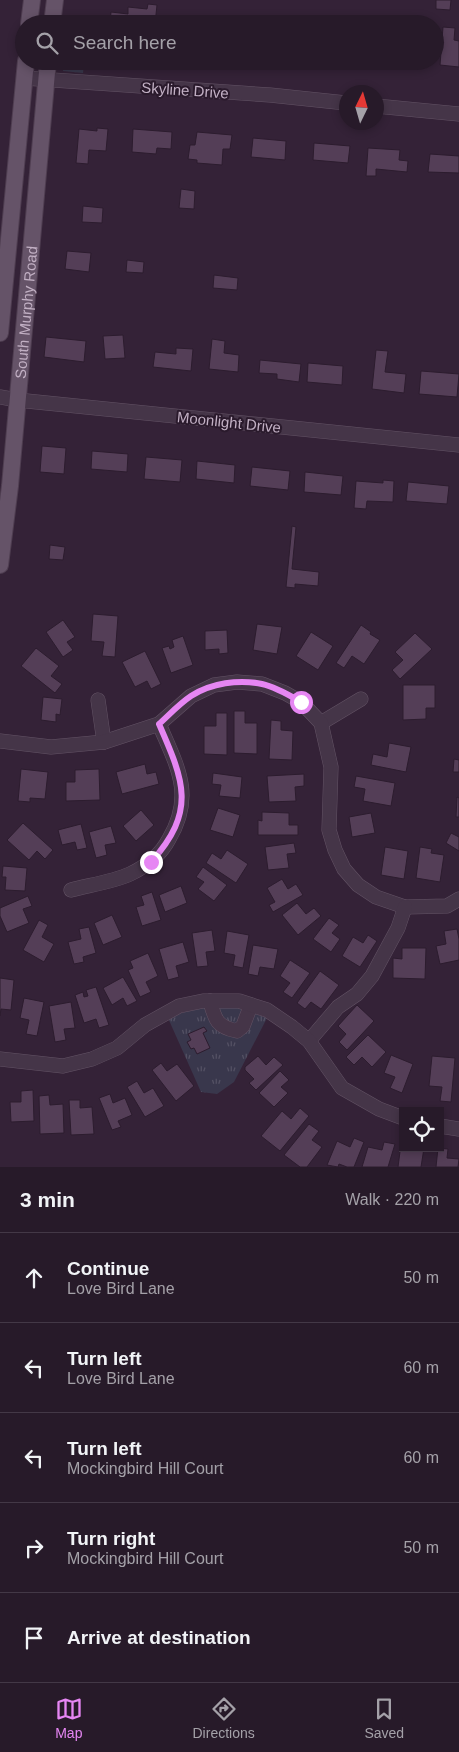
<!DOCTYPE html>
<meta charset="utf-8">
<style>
body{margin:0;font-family:Helvetica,sans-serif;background:#332735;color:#f1f3f6}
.controls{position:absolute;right:15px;bottom:15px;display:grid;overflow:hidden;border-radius:0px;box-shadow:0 2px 8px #0003}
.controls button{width:45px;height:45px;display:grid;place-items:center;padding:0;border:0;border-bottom:1px solid #433846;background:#271a29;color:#f1f3f6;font:25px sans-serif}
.compass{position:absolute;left:339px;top:85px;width:45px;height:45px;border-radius:50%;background:#271a29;box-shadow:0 2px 8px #0003;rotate:5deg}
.stop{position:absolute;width:15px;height:15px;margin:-11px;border:4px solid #e686f3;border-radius:50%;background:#fff}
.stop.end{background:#e686f3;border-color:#fff;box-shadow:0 1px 5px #0008}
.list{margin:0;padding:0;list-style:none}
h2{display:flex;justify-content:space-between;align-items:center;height:65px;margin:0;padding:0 20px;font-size:21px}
h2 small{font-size:16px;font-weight:400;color:#a4a1a8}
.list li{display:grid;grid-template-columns:32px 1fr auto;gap:15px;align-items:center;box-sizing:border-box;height:90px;padding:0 20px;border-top:1px solid #433846}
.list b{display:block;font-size:19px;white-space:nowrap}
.list p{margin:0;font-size:16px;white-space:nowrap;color:#a4a1a8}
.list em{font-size:16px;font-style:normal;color:#a4a1a8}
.icon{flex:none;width:28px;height:28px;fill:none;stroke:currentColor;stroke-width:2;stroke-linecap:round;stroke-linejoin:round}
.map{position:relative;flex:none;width:459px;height:1167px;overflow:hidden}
.search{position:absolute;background:#271a29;box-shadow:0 2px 8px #0003;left:15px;right:15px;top:15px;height:55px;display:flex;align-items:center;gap:12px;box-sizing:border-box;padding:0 18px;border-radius:28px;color:#a4a1a8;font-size:19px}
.sheet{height:515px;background:#271a29}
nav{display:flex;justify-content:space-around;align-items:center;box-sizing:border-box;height:70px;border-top:1px solid #433846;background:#271a29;font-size:14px;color:#a4a1a8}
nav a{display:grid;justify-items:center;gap:2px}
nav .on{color:#e686f3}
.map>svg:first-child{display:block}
.cemetery{fill:url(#cemetery-stones)}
.park{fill:url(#park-tufts)}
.building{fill:#543e57;stroke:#2c1c2e}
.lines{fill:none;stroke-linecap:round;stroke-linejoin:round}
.minor-casing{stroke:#635365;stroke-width:15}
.major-casing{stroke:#4f3e51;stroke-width:18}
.minor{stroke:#453548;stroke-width:14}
.major{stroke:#655368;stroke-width:16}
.route{stroke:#e686f3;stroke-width:6}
.labels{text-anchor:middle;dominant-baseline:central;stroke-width:4;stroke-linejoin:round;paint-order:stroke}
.street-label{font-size:15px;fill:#c2b0c4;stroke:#2a1a2c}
</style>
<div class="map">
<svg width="459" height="1167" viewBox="0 0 459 1167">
<defs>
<pattern id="cemetery-stones" width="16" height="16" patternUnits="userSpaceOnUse" patternTransform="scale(1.25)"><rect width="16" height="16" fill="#39374c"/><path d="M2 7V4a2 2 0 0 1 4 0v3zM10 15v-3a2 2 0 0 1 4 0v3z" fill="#545164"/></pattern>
<pattern id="park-tufts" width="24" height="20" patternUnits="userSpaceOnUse" patternTransform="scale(1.25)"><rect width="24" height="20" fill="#39374c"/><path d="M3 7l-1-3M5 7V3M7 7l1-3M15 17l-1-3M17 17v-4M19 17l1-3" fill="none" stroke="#545164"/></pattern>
</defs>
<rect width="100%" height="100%" fill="#342237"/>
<polygon class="cemetery" points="64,61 84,61 83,73 63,71"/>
<polygon class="park" points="198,1007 239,1008 267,1018 234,1082 217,1094 201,1092 168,1018"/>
<g class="building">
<polygon points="436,0 451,0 450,10 436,9"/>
<polygon points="148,4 157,5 155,24 110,24 111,12 128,14 128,7 147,9"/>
<polygon points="201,16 211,17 210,24 200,24"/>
<polygon points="443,27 455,28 454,40 459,41 459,67 440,65"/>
<polygon points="383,61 422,61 422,66"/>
<polygon points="97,128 108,129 106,151 89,150 88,164 76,163 79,129 97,131"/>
<polygon points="133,129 172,132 171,149 157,148 156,154 132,152"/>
<polygon points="197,132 232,135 230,149 223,149 222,165 197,163 197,160 188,159 190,145 195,145"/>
<polygon points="253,138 286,141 285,160 251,157"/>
<polygon points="314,143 350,146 348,163 313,160"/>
<polygon points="368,148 400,150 399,160 408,161 407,172 376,169 376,176 366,176"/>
<polygon points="430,154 459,156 459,173 428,172"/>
<polygon points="181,189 195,191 194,209 179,208"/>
<polygon points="83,206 103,208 102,223 82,222"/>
<polygon points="67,251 91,253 89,272 65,269"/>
<polygon points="127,260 144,262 143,273 126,272"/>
<polygon points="214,275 238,278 237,290 213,288"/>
<polygon points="123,335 125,358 105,359 103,336"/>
<polygon points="46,337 86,341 84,362 44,357"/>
<polygon points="212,339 225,341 224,353 239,355 238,372 209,369"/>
<polygon points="176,348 193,349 191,371 153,367 155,352 176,354"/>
<polygon points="376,350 388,351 385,372 406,374 404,393 372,389"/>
<polygon points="260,360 301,364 299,382 277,379 277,374 259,373"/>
<polygon points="308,363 343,366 342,385 307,382"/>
<polygon points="421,371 459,374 457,397 419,394"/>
<polygon points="42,446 66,448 64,474 40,472"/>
<polygon points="92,451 128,454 127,472 91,469"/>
<polygon points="146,457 182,460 180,482 144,479"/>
<polygon points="197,461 235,465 234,483 196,479"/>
<polygon points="252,467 290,471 288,490 250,486"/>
<polygon points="305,472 343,476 341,495 304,492"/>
<polygon points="383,480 394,481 393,502 367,501 366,509 354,508 356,481 383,483"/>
<polygon points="408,482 449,486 447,504 406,501"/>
<polygon points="292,526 296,527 292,569 319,572 318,586 295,584 295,588 286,587"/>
<polygon points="50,545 65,547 63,560 49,559"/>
<polygon points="93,614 118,616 115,657 102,656 104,642 91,641"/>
<polygon points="63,620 75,637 67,642 73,650 63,657 46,632"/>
<polygon points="257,624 282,627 277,654 253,650"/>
<polygon points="361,625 371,632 370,634 380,640 364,664 352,656 344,668 336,663"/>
<polygon points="227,630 228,653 219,654 219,649 205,650 205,631"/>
<polygon points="311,632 333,646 318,670 296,656"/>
<polygon points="415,633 432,649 400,679 392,670 403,660 395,652"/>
<polygon points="183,636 193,665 171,673 162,648 169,646 170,649 174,647 172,640"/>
<polygon points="36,648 59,666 51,676 62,684 55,693 21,666"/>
<polygon points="145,651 161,684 151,689 147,681 135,687 122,662"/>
<polygon points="403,685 435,685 435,708 426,708 426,719 403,720"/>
<polygon points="43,697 62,699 60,715 56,714 56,722 41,720"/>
<polygon points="234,711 245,711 245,723 257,723 257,754 234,753"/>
<polygon points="216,713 227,713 227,755 204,754 204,726 216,726"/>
<polygon points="271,720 281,721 281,730 293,731 292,760 269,759"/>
<polygon points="389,743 411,747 406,772 371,765 373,754 387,757"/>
<polygon points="454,759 459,760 459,772 453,772"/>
<polygon points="145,764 147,774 156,772 159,784 122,794 116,772"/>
<polygon points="21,769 48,772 45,799 30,798 30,802 18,801"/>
<polygon points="99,769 100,800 66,801 66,782 75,782 75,770"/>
<polygon points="213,773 242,777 240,798 219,796 221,785 212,784"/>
<polygon points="304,774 304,786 295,787 296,801 269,802 267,776"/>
<polygon points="356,776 395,783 391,806 363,801 365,789 354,787"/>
<polygon points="457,797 459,798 459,817 456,817"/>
<polygon points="218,808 240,815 233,837 210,830"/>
<polygon points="141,810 154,825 136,841 123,826"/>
<polygon points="262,812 289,813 289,825 298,825 298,835 258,835 258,820 262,821"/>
<polygon points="371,813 375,833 352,837 349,817"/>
<polygon points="23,823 53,850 45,859 37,851 29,860 7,840"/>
<polygon points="81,824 87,848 77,850 75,842 62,845 58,830"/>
<polygon points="111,826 116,843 105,845 107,855 96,858 89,832"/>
<polygon points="451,833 459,837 459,851 446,843"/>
<polygon points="294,843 296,853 287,854 289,868 268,870 265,847"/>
<polygon points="385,847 408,851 404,879 381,875"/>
<polygon points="420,847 432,849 431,853 444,855 440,882 416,878"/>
<polygon points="227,850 248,864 236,883 206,863 212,853 221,859"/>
<polygon points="3,866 27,868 25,891 5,890 6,877 2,877"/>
<polygon points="203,867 227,885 214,901 198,889 204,882 196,877"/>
<polygon points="282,879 288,889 296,884 303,895 273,912 269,905 275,902 267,888"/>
<polygon points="181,886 187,903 165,912 159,895"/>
<polygon points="152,892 161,920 142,926 136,907 144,905 141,896"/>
<polygon points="28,896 32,906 23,909 29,923 7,932 0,916 0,908"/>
<polygon points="297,903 306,914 314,908 321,916 298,935 282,915"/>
<polygon points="112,915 122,937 103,945 94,923"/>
<polygon points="329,918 339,925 332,933 340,939 331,952 313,939"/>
<polygon points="39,920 48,925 42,937 54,944 44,962 23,950"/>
<polygon points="89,927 96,953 83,957 84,962 74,964 68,942 81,939 79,929"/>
<polygon points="457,929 459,939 459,960 440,964 436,946 446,944 444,931"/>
<polygon points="212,930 215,951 206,952 208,966 197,967 192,933"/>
<polygon points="227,931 249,935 243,968 233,966 235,955 224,953"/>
<polygon points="368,935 377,941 360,967 342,956 353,937 363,943"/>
<polygon points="183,942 189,962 176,966 179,977 168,980 159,949"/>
<polygon points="253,945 278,949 274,969 260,967 258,976 248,974"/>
<polygon points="402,948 426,948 425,979 393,978 393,958 402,959"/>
<polygon points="148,953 158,976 146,982 151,992 140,997 128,970 133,968 130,961"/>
<polygon points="290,960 310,973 292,998 283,992 290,983 280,976"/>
<polygon points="320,971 339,985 321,1009 311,1002 305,1009 297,1003"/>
<polygon points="123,977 137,1001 127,1006 123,998 112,1005 103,988"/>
<polygon points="0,978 14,980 11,1010 1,1009 0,1016"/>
<polygon points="96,987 109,1025 99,1028 96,1019 84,1023 75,995 83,992 84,997 88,996 86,990"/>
<polygon points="24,998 44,1002 37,1036 26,1034 29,1020 20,1018"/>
<polygon points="71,1002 75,1028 64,1029 66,1040 55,1042 49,1006"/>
<polygon points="357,1005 374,1021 347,1050 339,1042 346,1034 338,1026"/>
<polygon points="204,1027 207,1031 203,1033 210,1048 197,1054 194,1048 191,1049 187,1042 191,1040 188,1034"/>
<polygon points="368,1035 386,1052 372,1067 362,1057 354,1065 346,1057"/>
<polygon points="391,1055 413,1064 402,1093 390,1088 395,1077 384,1073"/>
<polygon points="258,1056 266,1065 274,1057 283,1065 256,1090 249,1083 254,1079 245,1070 245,1067"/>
<polygon points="432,1056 455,1058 451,1102 440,1101 442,1087 429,1086"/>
<polygon points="161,1063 167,1071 177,1064 194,1086 176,1101 152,1070"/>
<polygon points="280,1071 289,1080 281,1087 288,1093 274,1107 259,1093"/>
<polygon points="137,1081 144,1093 153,1088 164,1106 145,1117 127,1087"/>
<polygon points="33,1090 34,1121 11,1122 10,1102 21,1102 21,1091"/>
<polygon points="110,1094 113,1103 125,1098 132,1115 118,1121 121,1127 112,1130 99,1098"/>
<polygon points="49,1095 50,1105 63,1104 64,1133 40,1134 39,1096"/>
<polygon points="69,1100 80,1100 80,1108 92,1107 94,1134 71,1135"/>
<polygon points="300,1108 309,1116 280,1151 261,1136 282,1111 291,1119"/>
<polygon points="309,1124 319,1131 312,1140 322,1147 307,1167 300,1167 284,1155"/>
<polygon points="354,1138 364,1142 354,1167 347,1167 339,1164 338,1167 327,1165 337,1141 350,1147"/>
<polygon points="384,1142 395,1144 388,1167 362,1167 368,1147 382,1150"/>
<polygon points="401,1144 403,1145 403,1148 424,1148 421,1167 398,1167"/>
<polygon points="438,1148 448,1149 447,1158 459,1159 458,1167 436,1167"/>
</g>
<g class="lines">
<defs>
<g id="minor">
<polyline points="24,78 270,95 346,103"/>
<polyline points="376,106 459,114"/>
<polyline points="0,397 17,400 459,445"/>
<polyline points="98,700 104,742"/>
<polyline points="321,723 361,699"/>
<polyline points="0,741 51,747 104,742 159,724 191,696 214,685 237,682 262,684 285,693 301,702 321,723 331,767 329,830 335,850 344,869 358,885 376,897 405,907 447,906 459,899"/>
<path d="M 71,890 C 90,885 112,882 130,874 C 147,866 160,856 169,839 C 195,795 177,766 159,724"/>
<path d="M 210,1001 C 215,1020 217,1027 237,1031 L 243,1026 L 251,1005"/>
<polyline points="309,1041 338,1007 357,994 372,976 398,928 405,907"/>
<polyline points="0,1059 63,1066 92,1059 117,1048 145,1025 179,1006 203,1001 239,1001 267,1010 292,1027 309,1041 342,1088 379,1109 403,1118"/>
<polyline points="440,1126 459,1129"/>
</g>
<g id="major">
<polyline points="29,24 32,0"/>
<polyline points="52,24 55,0"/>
<polyline points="0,333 26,61"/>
<path id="s1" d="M 0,565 L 10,486 L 48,61"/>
</g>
</defs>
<use href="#minor" class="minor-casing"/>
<use href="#major" class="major-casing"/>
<use href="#minor" class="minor"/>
<use href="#major" class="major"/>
</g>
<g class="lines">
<path class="route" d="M 151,862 C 197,811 184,781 159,724 C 169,715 179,704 191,696 C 211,683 239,679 262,684 C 276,687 289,695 301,702"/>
</g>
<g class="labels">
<g class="street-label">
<text transform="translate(185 90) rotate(4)">Skyline Drive</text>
<text stroke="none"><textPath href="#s1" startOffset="254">South Murphy Road</textPath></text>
<text transform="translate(229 422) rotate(6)">Moonlight Drive</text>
</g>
</g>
</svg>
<div class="controls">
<button><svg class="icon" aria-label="locate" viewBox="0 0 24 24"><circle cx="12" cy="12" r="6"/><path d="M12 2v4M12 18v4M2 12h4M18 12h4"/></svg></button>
</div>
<svg class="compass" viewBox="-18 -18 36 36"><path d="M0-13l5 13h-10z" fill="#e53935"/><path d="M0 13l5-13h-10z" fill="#a4a1a8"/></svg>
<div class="stop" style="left:301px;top:702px"></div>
<div class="stop end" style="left:151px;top:862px"></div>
<div class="search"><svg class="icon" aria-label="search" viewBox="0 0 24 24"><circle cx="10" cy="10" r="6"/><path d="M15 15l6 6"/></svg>Search here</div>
</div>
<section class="sheet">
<h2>3 min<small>Walk · 220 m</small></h2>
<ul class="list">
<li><svg class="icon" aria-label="ahead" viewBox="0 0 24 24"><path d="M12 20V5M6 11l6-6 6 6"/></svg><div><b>Continue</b><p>Love Bird Lane</p></div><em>50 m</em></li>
<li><svg class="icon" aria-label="left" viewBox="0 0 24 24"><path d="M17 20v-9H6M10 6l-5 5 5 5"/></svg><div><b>Turn left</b><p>Love Bird Lane</p></div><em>60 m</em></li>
<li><svg class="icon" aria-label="left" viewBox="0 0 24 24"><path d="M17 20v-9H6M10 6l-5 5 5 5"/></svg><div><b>Turn left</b><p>Mockingbird Hill Court</p></div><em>60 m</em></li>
<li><svg class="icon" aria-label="right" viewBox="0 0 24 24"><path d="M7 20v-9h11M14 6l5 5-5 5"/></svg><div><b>Turn right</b><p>Mockingbird Hill Court</p></div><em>50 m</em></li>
<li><svg class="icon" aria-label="arrive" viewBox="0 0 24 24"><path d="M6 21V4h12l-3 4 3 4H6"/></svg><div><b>Arrive at destination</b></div></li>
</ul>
</section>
<nav>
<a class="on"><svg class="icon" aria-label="map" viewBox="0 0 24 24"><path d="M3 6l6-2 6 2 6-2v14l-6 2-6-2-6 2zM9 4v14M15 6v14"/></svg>Map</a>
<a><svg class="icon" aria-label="directions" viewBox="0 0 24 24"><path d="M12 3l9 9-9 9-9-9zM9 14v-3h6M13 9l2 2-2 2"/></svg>Directions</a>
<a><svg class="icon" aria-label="saved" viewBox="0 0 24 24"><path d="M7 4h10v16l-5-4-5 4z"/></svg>Saved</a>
</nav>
